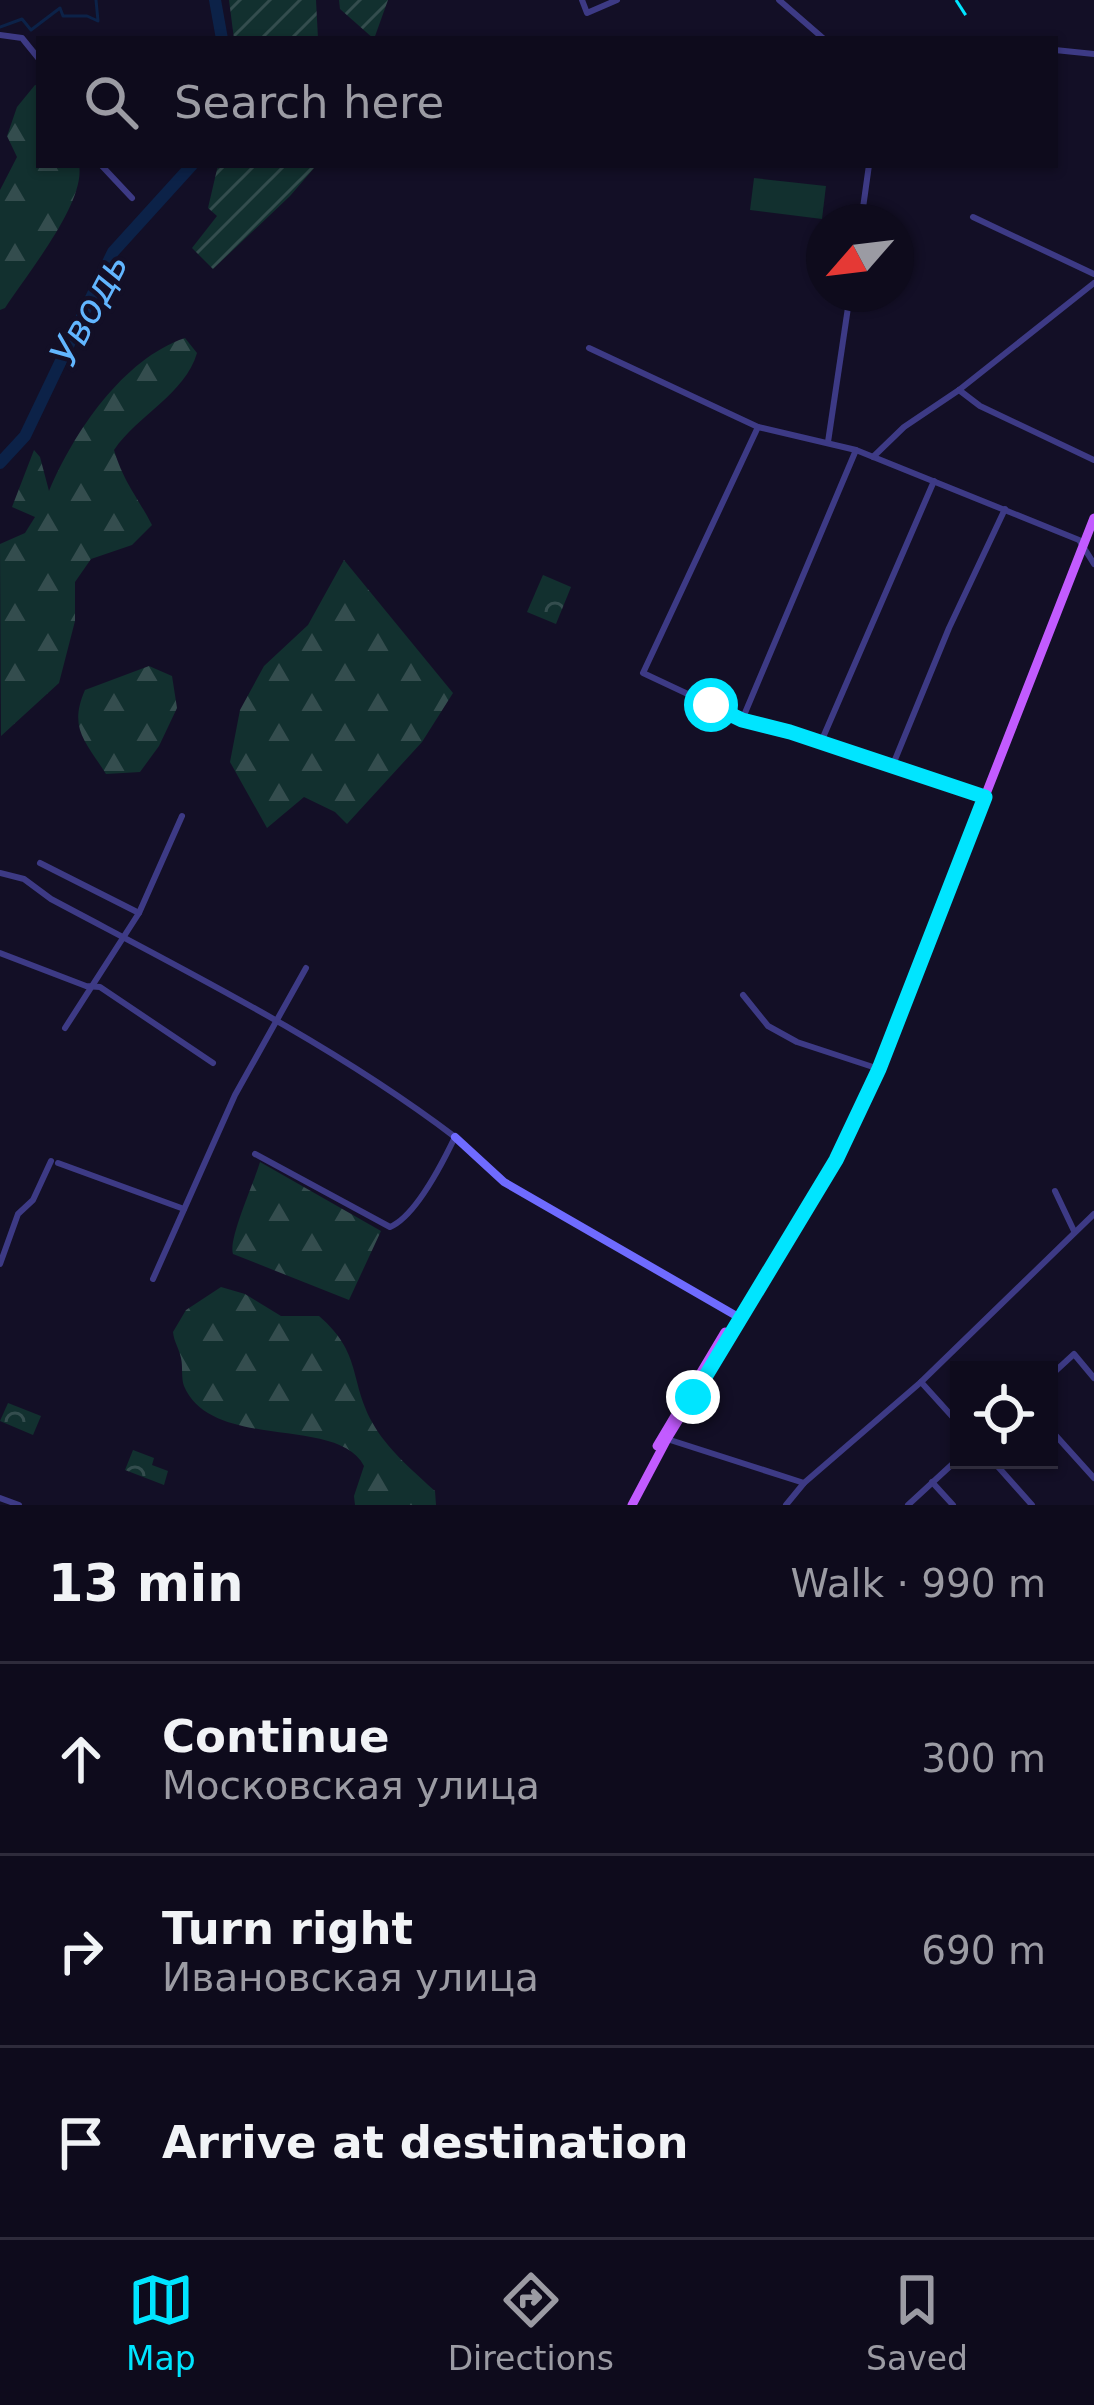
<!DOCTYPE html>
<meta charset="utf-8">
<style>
body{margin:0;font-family:"DejaVu Sans",sans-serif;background:#1c1929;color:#f1f3f6}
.controls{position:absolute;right:36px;bottom:36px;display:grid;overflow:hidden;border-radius:0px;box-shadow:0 3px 9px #0004}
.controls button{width:108px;height:108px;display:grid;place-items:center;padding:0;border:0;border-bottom:3px solid #2e2b3b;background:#0e0b1c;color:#f1f3f6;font:60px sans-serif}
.compass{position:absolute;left:806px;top:204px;width:108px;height:108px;border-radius:50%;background:#0e0b1c;box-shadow:0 3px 9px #0004;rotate:242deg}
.stop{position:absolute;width:36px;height:36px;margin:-27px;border:9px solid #00e5ff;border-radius:50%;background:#fff}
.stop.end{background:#00e5ff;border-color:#fff;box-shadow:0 3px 12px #0008}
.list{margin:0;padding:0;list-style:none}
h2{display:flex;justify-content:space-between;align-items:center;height:156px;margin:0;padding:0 48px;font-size:51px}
h2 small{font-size:39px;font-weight:400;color:#9b9ba3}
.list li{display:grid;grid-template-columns:78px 1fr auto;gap:36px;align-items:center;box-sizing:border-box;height:192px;padding:0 48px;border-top:3px solid #2e2b3b}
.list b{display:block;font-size:45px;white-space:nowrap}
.list p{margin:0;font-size:39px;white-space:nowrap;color:#9b9ba3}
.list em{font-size:39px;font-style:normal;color:#9b9ba3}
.icon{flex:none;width:66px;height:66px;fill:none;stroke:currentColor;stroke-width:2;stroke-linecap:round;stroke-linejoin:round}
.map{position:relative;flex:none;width:1094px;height:1505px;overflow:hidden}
.search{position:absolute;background:#0e0b1c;box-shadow:0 3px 9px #0004;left:36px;right:36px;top:36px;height:132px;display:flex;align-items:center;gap:30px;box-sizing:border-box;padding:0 42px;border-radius:0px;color:#9b9ba3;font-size:45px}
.sheet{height:732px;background:#0e0b1c}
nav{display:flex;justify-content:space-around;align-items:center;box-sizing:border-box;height:168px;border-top:3px solid #2e2b3b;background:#0e0b1c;font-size:33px;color:#9b9ba3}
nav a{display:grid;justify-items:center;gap:6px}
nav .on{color:#00e5ff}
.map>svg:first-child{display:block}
.forest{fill:url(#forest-firs)}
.park{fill:url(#park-crowns)}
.garden{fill:url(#garden-furrows)}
.pitch{fill:#12302f}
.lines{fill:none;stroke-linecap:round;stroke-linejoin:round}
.stream{stroke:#0c2248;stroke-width:3}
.river{stroke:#0c2248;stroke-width:12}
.street{stroke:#3d3a85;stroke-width:6}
.secondary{stroke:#6f6bff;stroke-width:8}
.primary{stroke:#c25bff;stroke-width:9}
.rail{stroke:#00e5ff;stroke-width:3;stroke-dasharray:18 15;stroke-linecap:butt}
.route{stroke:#00e5ff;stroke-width:15}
.labels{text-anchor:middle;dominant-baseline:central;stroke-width:9;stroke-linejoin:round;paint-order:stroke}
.water-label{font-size:39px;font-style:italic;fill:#62b6ff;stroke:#130f26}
</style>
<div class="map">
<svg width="1094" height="1505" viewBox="0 0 1094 1505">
<defs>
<pattern id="forest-firs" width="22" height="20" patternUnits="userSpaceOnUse" patternTransform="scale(3)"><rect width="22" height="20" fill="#12302f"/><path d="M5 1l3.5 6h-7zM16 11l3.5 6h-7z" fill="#344d4e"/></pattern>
<pattern id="park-crowns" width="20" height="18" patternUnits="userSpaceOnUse" patternTransform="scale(3)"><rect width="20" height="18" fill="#12302f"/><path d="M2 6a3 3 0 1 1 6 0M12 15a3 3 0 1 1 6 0" fill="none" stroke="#344d4e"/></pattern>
<pattern id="garden-furrows" width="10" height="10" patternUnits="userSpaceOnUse" patternTransform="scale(3)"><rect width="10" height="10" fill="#12302f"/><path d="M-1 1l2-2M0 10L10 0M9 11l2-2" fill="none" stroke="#344d4e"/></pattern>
</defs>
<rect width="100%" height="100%" fill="#130f26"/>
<g class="forest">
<path d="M 35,85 L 39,86 L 39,165 L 79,165 C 86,203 26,275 5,308 L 0,310 L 0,190 L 17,157 L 7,136 L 17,107 Z"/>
<path d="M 185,338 L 197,353 C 185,394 138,415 114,450 C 124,483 137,496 152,525 L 132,545 L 91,559 L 75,582 L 75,621 L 59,683 L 1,736 L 0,544 L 25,533 L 35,517 L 12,507 L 34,450 L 40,457 L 49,491 C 74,432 123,359 185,338 Z"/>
<polygon points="344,560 453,693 422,742 347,824 335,812 304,797 267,828 230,762 240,710 264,666 308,625"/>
<path d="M 149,666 L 172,676 L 177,708 L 159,746 L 140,772 L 106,774 C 86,742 68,729 85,690 Z"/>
<path d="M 260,1162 L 381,1231 L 349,1300 L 233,1254 C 228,1239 254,1183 260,1162 Z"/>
<path d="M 221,1287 L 245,1294 L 281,1316 L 319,1316 C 362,1353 349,1379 372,1422 C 386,1448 414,1472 435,1491 L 436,1505 L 355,1505 L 354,1496 L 364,1466 C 338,1415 212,1452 184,1386 C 181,1378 183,1366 181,1358 C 179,1348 174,1342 173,1332 L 186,1310 Z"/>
</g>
<g class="park">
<polygon points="543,575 571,587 556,624 527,612"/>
<polygon points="8,1403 41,1416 33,1435 0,1421"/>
<polygon points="133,1450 154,1458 152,1465 168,1471 164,1485 125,1470"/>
</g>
<g class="garden">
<polygon points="229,0 316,0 318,39 234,39"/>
<polygon points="339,0 388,0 374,39 340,9"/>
<polygon points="218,165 315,167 290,196 213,269 192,248 217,216 208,208"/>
</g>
<polygon class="pitch" points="754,178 826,186 822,219 750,210"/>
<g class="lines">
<polyline class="stream" points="0,27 22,19 31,30 60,8 63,16 87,16 98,21 96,0"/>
<g class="river">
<polyline points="215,0 222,39"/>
<polyline points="0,463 25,436 113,252 192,165"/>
</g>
<g class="street">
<polyline points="582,0 587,13 617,0"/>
<polyline points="779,0 824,39"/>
<polyline points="0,35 22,38 39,59"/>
<polyline points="1055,50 1094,54"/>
<polyline points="101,165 132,198"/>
<polyline points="973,217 1094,274"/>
<polyline points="861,222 869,165"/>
<polyline points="589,348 758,427 856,450 1079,540 1094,564"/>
<polyline points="959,390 980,406 1094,460"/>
<polyline points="828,442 850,294"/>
<polyline points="856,450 742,720 821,742 985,797"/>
<polyline points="873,457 904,427 959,390 1094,283"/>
<polyline points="741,719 643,673 758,427"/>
<polyline points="821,742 934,481"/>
<polyline points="892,767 949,628 1005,509"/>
<polyline points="40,863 139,913"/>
<path d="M 0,873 L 24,879 L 51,899 C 188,972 331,1043 455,1137 C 443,1162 416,1216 390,1227 L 255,1154"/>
<polyline points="0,953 86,986 100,987 213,1063"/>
<polyline points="743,995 768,1026 797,1042 876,1068"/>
<polyline points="65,1028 139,913 182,816"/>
<polyline points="58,1163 184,1209"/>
<polyline points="1055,1191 1074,1231"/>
<polyline points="0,1264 18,1214 33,1200 51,1161"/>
<polyline points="153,1279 235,1095 306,968"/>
<polyline points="1049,1377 1074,1354 1094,1378"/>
<polyline points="921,1382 959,1424"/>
<polyline points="1049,1428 1094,1478"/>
<polyline points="667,1439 804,1483"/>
<polyline points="992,1460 1032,1505"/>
<polyline points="932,1482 953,1505"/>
<polyline points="0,1498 19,1505"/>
<polyline points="786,1505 804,1483 921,1382 1094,1214"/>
<polyline points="908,1505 959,1458"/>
</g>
<polyline class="secondary" points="455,1137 504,1182 740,1318"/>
<g class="primary">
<polyline points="657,1446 725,1332"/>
<polyline points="632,1505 667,1439 818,1193 872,1085 1094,518"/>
</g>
<polyline class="rail" points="956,0 972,25"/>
</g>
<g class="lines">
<polyline class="route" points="693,1397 836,1160 879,1069 985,797 790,732 742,720 711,705"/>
</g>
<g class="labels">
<g class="water-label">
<text transform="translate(89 309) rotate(-62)">Уводь</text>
</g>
</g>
</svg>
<div class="controls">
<button><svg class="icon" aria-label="locate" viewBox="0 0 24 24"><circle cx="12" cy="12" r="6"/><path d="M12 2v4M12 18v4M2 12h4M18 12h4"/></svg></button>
</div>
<svg class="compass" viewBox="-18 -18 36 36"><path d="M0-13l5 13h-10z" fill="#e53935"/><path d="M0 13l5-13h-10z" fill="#9b9ba3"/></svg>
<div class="stop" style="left:711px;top:705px"></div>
<div class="stop end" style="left:693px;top:1397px"></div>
<div class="search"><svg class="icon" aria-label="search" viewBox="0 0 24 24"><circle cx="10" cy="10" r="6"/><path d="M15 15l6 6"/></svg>Search here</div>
</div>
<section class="sheet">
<h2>13 min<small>Walk · 990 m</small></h2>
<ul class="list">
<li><svg class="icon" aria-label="ahead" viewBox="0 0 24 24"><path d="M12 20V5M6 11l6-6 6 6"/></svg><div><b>Continue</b><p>Московская улица</p></div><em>300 m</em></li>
<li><svg class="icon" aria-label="right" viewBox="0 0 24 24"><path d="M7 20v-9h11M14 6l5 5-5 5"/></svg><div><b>Turn right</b><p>Ивановская улица</p></div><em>690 m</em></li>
<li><svg class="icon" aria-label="arrive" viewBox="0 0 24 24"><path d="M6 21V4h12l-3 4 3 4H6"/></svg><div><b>Arrive at destination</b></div></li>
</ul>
</section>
<nav>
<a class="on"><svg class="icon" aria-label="map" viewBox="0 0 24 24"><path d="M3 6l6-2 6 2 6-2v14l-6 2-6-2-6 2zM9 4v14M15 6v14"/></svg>Map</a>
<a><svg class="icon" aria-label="directions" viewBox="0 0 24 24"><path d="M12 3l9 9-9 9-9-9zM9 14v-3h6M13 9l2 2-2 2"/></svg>Directions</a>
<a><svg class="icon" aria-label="saved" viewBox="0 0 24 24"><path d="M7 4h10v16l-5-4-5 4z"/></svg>Saved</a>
</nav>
